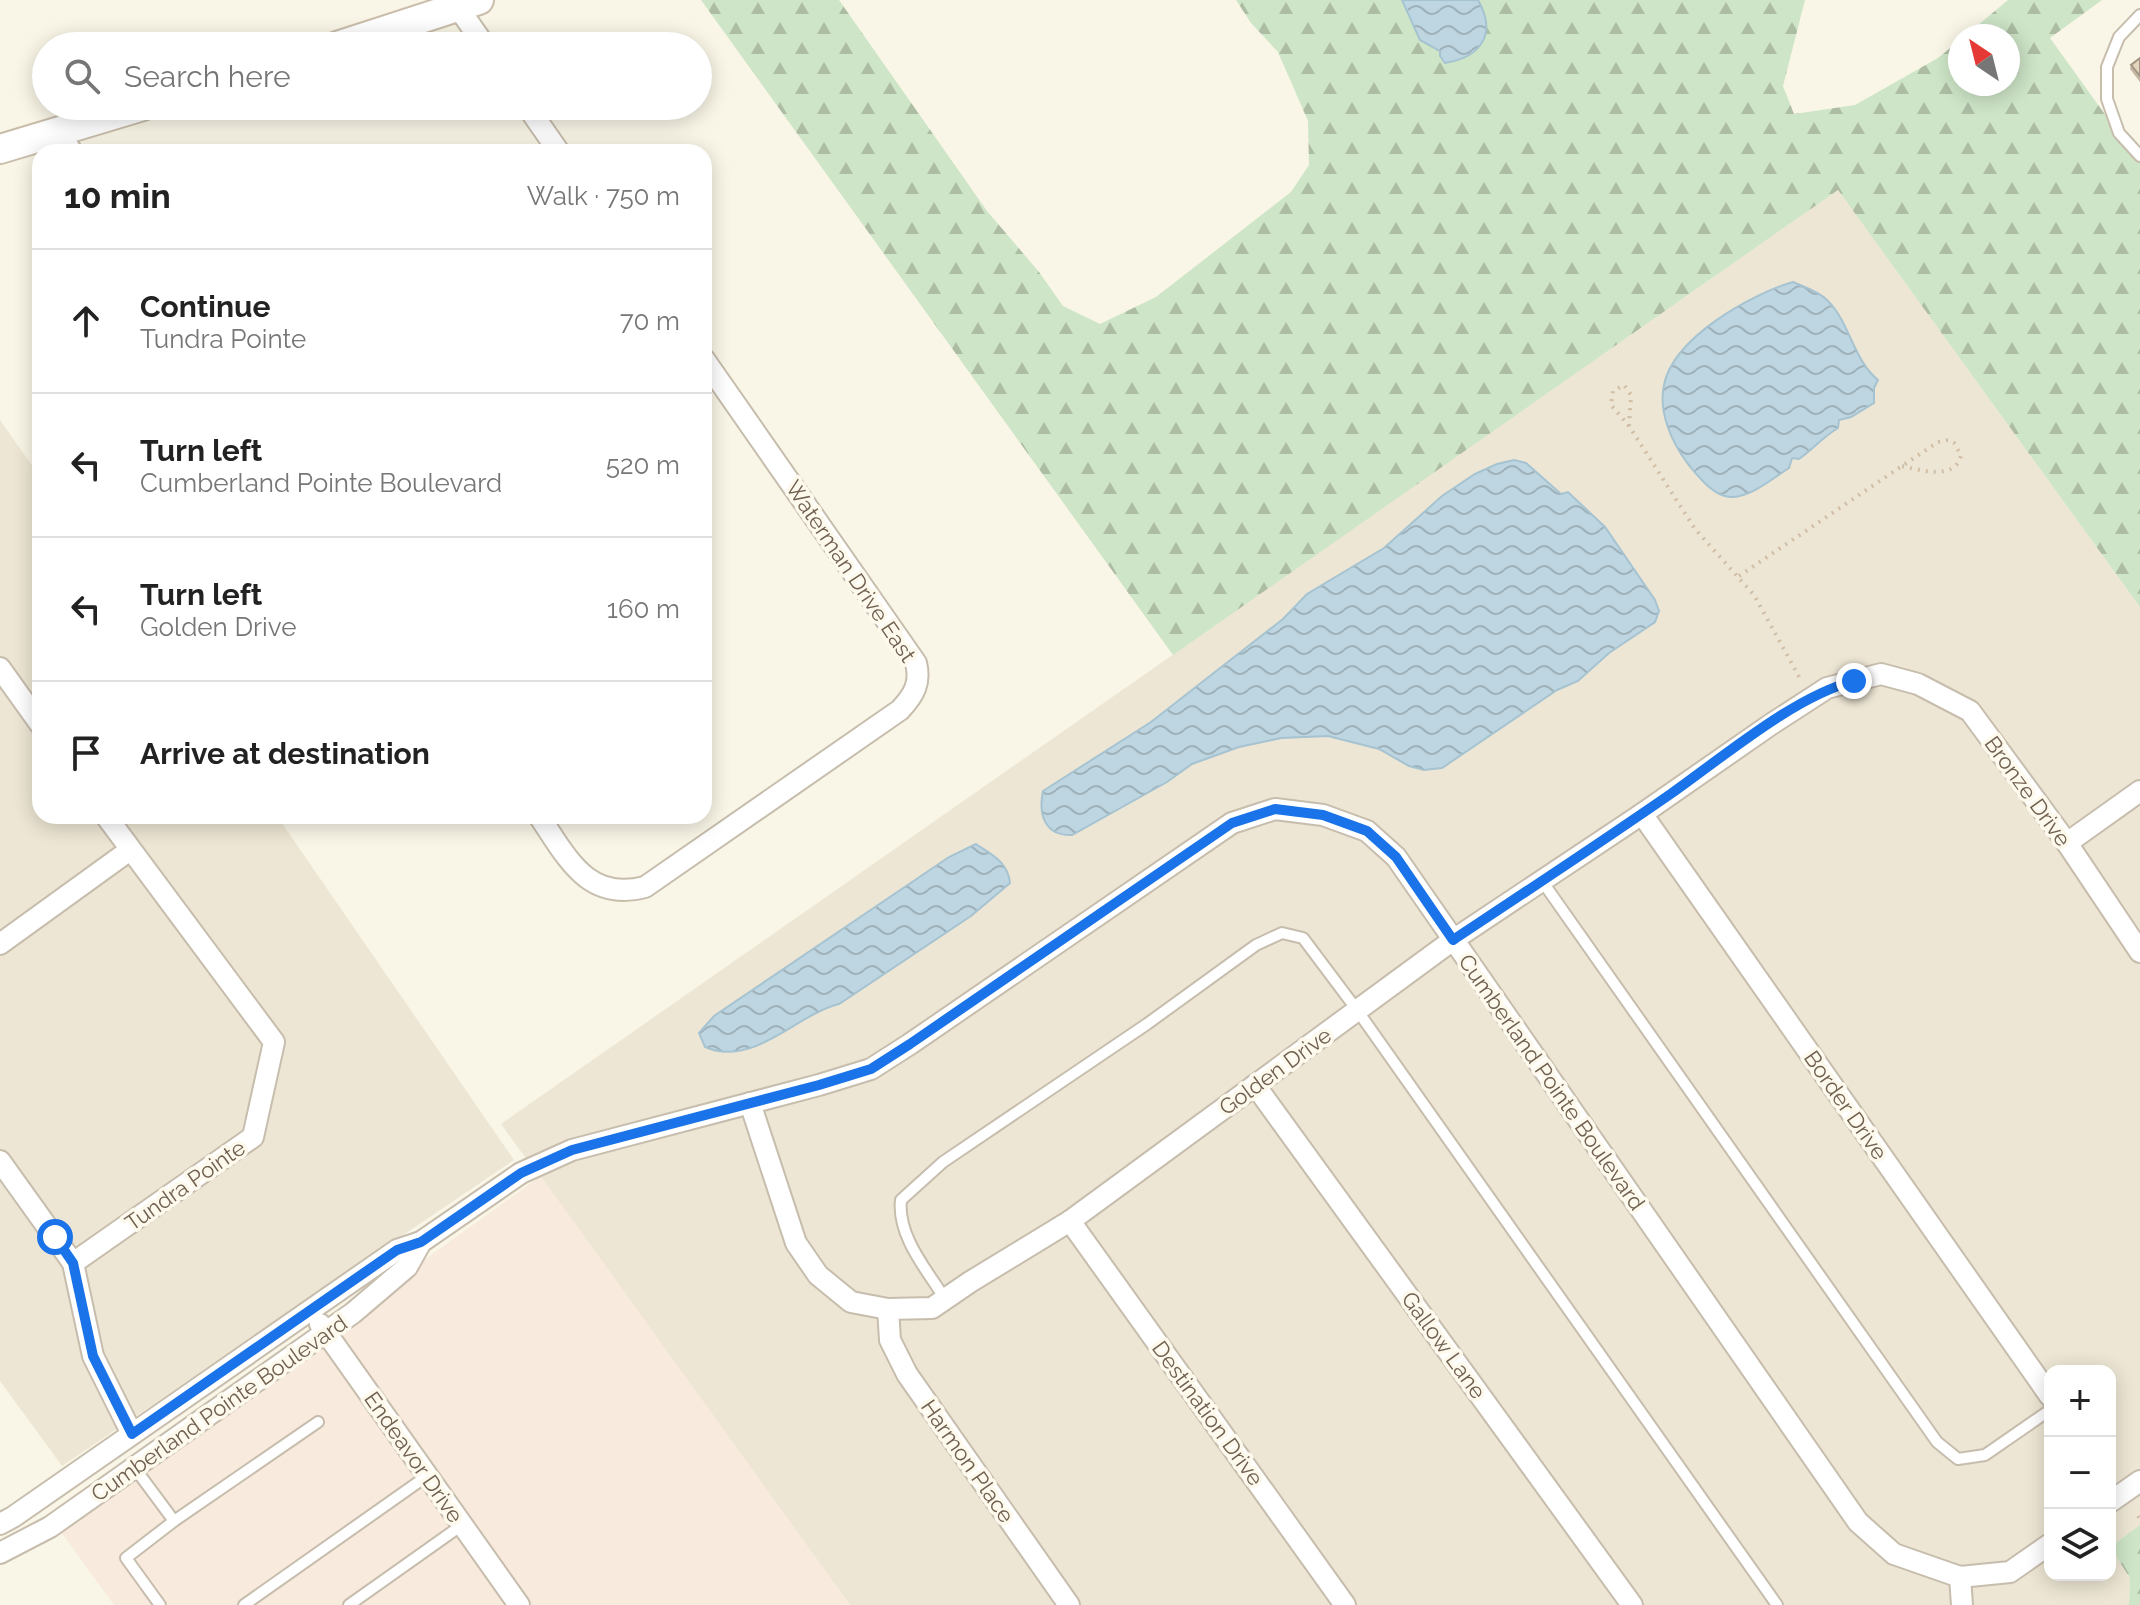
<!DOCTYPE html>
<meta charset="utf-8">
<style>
body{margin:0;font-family:Raleway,sans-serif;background:#f6f6f6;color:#222}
.controls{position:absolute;right:24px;bottom:24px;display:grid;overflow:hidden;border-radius:16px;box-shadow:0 4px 20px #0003}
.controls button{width:72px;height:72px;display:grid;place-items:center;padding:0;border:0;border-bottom:2px solid #e0e0e0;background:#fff;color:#222;font:40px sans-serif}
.compass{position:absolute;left:1948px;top:24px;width:72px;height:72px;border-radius:50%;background:#fff;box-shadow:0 4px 20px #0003;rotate:325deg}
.stop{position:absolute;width:24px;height:24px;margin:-18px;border:6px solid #1a73e8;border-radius:50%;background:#fff}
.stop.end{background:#1a73e8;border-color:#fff;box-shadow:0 2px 8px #0008}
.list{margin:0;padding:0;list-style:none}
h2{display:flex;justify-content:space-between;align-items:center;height:104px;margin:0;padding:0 32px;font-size:34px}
h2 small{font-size:26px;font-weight:400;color:#767676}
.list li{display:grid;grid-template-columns:52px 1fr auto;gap:24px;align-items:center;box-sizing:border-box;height:144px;padding:0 32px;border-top:2px solid #e0e0e0}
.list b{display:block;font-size:30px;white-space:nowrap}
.list p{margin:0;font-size:26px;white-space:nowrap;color:#767676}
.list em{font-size:26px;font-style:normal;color:#767676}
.icon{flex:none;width:44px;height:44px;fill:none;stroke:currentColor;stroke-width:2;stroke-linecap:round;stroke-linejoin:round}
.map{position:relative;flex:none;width:2140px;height:1605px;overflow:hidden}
.search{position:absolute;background:#fff;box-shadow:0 4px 20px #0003;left:32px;top:32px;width:680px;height:88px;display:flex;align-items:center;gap:20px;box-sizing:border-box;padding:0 28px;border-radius:44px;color:#767676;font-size:30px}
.panel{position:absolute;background:#fff;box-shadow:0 4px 20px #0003;left:32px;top:144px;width:680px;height:680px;border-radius:24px}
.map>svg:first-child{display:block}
.residential{fill:#ede6d4;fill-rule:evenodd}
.commercial{fill:#f8eadd}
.forest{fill:url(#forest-firs)}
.water{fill:url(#water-waves);stroke:#a6c3d1;stroke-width:2}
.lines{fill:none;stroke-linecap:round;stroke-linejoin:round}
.lane-casing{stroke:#c7bdad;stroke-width:14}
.street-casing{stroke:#c7bdad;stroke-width:24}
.secondary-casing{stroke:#cabeab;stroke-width:32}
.path{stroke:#d0bea6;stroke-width:4;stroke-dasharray:2 6;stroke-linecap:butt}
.lane{stroke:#fff;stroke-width:10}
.street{stroke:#fff;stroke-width:20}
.secondary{stroke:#fff;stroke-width:28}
.wall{fill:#c6b7a3}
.building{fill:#e6d5bd;stroke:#a19584;stroke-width:2}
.route{stroke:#1a73e8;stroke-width:10}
.labels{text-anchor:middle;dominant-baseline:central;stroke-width:7;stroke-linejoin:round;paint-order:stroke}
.street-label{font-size:22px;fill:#70604f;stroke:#fdf9ed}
</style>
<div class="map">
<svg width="2140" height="1605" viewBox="0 0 2140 1605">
<defs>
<pattern id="forest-firs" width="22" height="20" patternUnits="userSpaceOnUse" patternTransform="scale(2)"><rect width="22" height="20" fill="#cee5c7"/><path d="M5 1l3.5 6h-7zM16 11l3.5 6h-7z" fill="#acbda4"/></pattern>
<pattern id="water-waves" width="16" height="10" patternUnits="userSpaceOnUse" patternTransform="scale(2)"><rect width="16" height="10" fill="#bed6e1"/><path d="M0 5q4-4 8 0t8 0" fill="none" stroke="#9fb1b9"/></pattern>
</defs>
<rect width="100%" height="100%" fill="#f9f6e7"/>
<g class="residential">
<path d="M 1838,190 L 2140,607 L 2140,1525 L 2110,1547 L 2130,1578 L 2129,1605 L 850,1605 L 501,1124 ZM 2050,1371 L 2110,1371 L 2110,1575 L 2050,1575 Z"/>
<polygon points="0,420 40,477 40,816 277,816 514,1160 62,1466 0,1381"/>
</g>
<polygon class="commercial" points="541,1176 850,1605 114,1605 56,1525"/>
<g class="forest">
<polygon points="701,0 839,0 987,211 1039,272 1063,306 1100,324 1156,297 1291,192 1309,165 1308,121 1278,52 1251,23 1236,0 1805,0 1783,86 1794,114 1855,105 1938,58 1960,40 1960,84 2008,84 2008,36 1965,36 2008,0 2102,0 2050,38 2140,163 2140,607 1838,190 1173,655"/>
<polygon points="2140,1525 2140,1605 2129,1605 2130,1578 2110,1547"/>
</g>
<g class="water">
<path d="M 1402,0 L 1478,0 C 1497,33 1482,57 1445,63 L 1440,56 L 1440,51 L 1420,40 Z"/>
<path d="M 1793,282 C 1804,287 1818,291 1827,300 C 1850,322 1853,360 1878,380 L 1874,388 L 1874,403 L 1851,417 L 1839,420 L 1838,428 C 1823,437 1813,449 1799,459 L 1792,458 L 1789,468 C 1773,478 1750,498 1730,497 C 1713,496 1698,476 1688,464 C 1672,443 1658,412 1664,385 C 1673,338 1751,294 1793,282 Z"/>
<path d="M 1514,460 L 1526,463 L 1561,494 L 1568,492 L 1605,527 L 1655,600 L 1659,611 L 1655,622 L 1609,653 L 1578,681 L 1557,690 L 1442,768 L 1424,770 L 1409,766 L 1379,749 L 1328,736 L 1281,738 L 1239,747 L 1192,764 L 1167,782 L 1072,835 C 1045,836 1038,815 1043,791 L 1151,722 L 1283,619 L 1307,594 L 1384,548 L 1442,496 L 1475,474 L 1497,464 Z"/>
<path d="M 976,844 C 992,855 1008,862 1010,883 L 971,916 L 839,1004 C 795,1015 754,1068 705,1047 L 699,1033 L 714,1016 L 949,857 Z"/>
</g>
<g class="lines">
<defs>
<g id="lane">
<polyline points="2140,15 2119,37 2107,67 2107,99 2119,133 2140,156"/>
<polyline points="1542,881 1937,1442 1958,1459 1985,1455 2050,1410"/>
<path d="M 945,1299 C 927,1270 897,1236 901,1200 L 943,1162 L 1147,1024 L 1256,945 L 1282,933 L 1303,938 L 1357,1010 L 1777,1605"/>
<polyline points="134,1467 174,1521 126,1558 160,1605"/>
<polyline points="174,1521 318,1422"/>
<polyline points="244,1605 427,1476"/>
<polyline points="349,1605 462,1525"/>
</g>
<g id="street">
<polyline points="457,6 485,46"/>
<polyline points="527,106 559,152"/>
<polyline points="58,131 72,152"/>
<polyline points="0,668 40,724"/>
<polyline points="1642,814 2050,1396"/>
<polyline points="106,816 274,1042 253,1137 73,1263 93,1356 132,1434"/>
<path d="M 539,816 C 567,857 587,902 645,887 L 900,710 C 914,695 921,683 916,663 L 704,359"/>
<polyline points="2067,843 2140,791"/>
<polyline points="0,944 130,850"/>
<polyline points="1255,1085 1632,1605"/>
<polyline points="750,1103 796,1243 818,1275 851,1302 888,1309 932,1308 970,1282 1070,1221 1453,940 1642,814 1770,725 1827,688 1881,674 1918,684 1970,711 2067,843 2140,952"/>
<polyline points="0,1161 73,1263"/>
<polyline points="1070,1221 1345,1605"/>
<polyline points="888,1309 890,1340 907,1374 1069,1605"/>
<polyline points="320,1324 519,1605"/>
<polyline points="2110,1502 2140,1481"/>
<polyline points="0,1524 13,1517 397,1250 421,1242 521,1173 572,1150 819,1085 871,1069 910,1044 1232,823 1275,809 1323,815 1367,831 1396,857 1858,1522 1894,1554 1960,1577 2010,1572 2050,1544"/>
<polyline points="0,1553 50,1527 353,1313 407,1267 421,1242"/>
<polyline points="1960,1577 1962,1605"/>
</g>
<g id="secondary">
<polyline points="337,46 479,0"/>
<polyline points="0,149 143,106"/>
</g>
</defs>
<use href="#lane" class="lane-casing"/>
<use href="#street" class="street-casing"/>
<use href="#secondary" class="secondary-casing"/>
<g class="path">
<polyline points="1629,426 1631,395 1624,385 1613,391 1611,405 1629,426 1695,529 1754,595 1802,682"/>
<path d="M 1739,576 L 1902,466 L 1938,442 L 1948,440 L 1954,443 L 1961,455 C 1956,481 1919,470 1902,466"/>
<polyline points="2138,1516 2140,1519"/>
</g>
<use href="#lane" class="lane"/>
<use href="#street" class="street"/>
<use href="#secondary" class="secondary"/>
</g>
<polygon class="wall" points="2140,58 2140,82 2130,69 2131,65"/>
<polygon class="building" points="2140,58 2140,76 2131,65"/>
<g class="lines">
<path class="route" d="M 55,1237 L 73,1263 L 93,1356 L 132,1434 L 397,1250 L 421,1242 L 521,1173 L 572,1150 L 819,1085 L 871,1069 L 910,1044 L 1232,823 L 1275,809 L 1323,815 L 1367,831 L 1396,857 L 1453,940 C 1527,891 1600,843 1672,793 C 1723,757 1795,696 1854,681"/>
</g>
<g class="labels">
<g class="street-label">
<text transform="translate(851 571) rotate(56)">Waterman Drive East</text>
<text transform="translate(2028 791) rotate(54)">Bronze Drive</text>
<text transform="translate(1275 1071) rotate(-36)">Golden Drive</text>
<text transform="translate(1552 1082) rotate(55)">Cumberland Pointe Boulevard</text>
<text transform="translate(1846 1105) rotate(55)">Border Drive</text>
<text transform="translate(185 1185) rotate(-35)">Tundra Pointe</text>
<text transform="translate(1444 1345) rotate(54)">Gallow Lane</text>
<text transform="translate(219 1408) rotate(-35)">Cumberland Pointe Boulevard</text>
<text transform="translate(1208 1413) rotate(54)">Destination Drive</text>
<text transform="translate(414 1457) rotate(55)">Endeavor Drive</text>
<text transform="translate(968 1461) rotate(55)">Harmon Place</text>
</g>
</g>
</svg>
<div class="controls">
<button>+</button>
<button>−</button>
<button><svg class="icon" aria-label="layers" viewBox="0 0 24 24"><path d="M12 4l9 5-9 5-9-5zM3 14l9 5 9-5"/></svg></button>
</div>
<svg class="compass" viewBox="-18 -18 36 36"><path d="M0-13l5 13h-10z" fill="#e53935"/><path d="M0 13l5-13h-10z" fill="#767676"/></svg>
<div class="stop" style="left:55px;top:1237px"></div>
<div class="stop end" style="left:1854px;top:681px"></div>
<div class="search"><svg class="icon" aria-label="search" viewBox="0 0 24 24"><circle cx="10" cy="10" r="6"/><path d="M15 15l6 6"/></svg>Search here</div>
<section class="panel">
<h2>10 min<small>Walk · 750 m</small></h2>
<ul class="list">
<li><svg class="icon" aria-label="ahead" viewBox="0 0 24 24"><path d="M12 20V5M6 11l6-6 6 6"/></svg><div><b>Continue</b><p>Tundra Pointe</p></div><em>70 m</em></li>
<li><svg class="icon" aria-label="left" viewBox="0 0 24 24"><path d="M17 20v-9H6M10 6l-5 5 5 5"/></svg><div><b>Turn left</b><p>Cumberland Pointe Boulevard</p></div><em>520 m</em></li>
<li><svg class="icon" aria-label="left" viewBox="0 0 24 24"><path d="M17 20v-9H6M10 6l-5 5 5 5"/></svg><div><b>Turn left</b><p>Golden Drive</p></div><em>160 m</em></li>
<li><svg class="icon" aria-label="arrive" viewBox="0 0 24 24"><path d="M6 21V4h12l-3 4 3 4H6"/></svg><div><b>Arrive at destination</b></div></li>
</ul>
</section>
</div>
